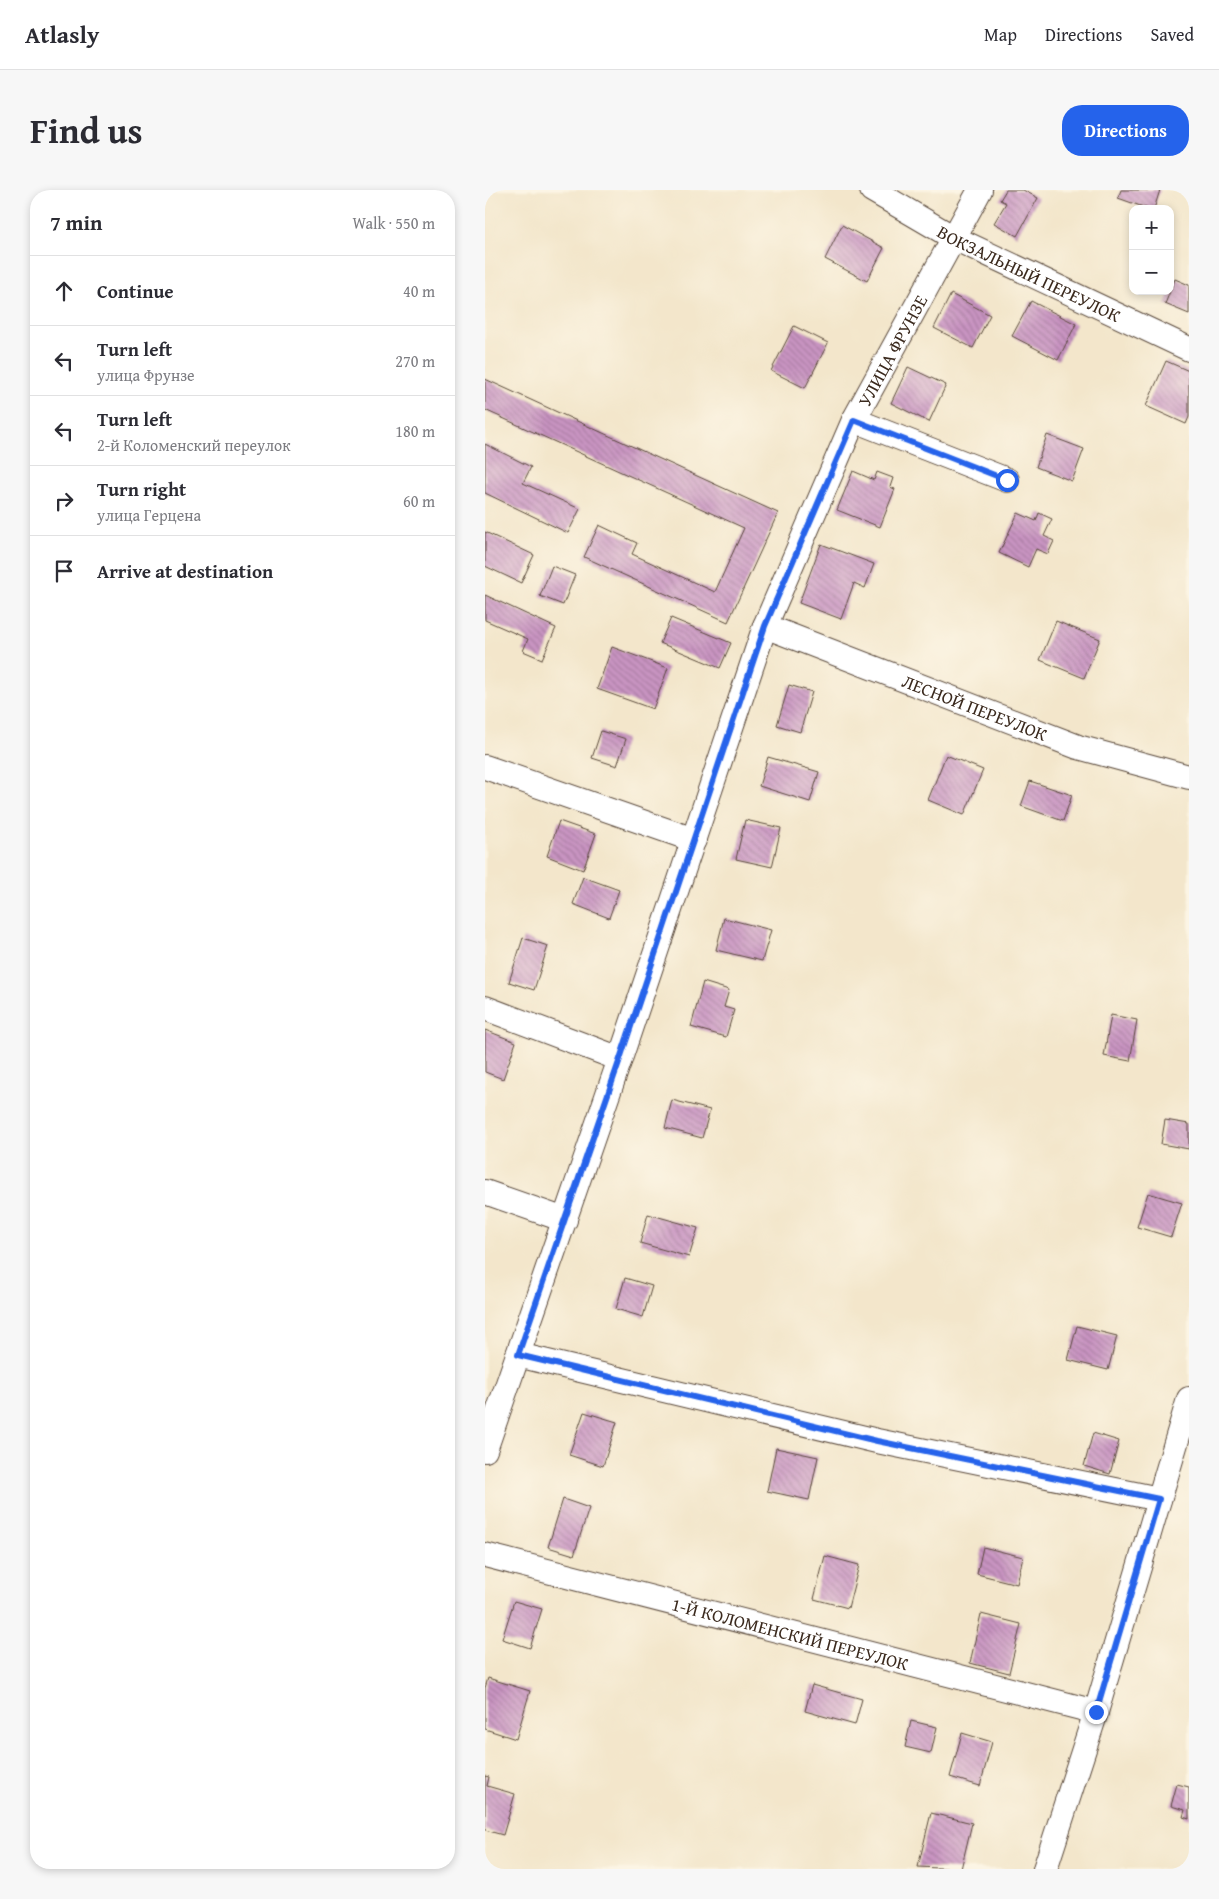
<!DOCTYPE html>
<meta charset="utf-8">
<style>
body{margin:0;font-family:"Gentium Book Plus",serif;background:#f7f7f7;color:#2b2b33}
.controls{position:absolute;right:15px;top:15px;display:grid;overflow:hidden;border-radius:10px;box-shadow:0 2px 8px #0003}
.controls button{width:45px;height:45px;display:grid;place-items:center;padding:0;border:0;border-bottom:1px solid #e1e1e2;background:#fff;color:#2b2b33;font:25px sans-serif}
.stop{position:absolute;width:15px;height:15px;margin:-11px;border:4px solid #2563eb;border-radius:50%;background:#fff}
.stop.end{background:#2563eb;border-color:#fff;box-shadow:0 1px 5px #0008}
.list{margin:0;padding:0;list-style:none}
h2{display:flex;justify-content:space-between;align-items:center;height:65px;margin:0;padding:0 20px;font-size:21px}
h2 small{font-size:16px;font-weight:400;color:#7c7c81}
.list li{display:grid;grid-template-columns:32px 1fr auto;gap:15px;align-items:center;box-sizing:border-box;height:70px;padding:0 20px;border-top:1px solid #e1e1e2}
.list b{display:block;font-size:19px;white-space:nowrap}
.list p{margin:0;font-size:16px;white-space:nowrap;color:#7c7c81}
.list em{font-size:16px;font-style:normal;color:#7c7c81}
.icon{flex:none;width:28px;height:28px;fill:none;stroke:currentColor;stroke-width:2;stroke-linecap:round;stroke-linejoin:round}
.map{position:relative;flex:none;width:704px;height:1679px;overflow:hidden;border-radius:20px}
header{display:flex;align-items:center;gap:30px;box-sizing:border-box;height:70px;padding:0 25px;background:#fff;border-bottom:1px solid #e1e1e2}
header strong{font-size:24px}
nav{display:flex;gap:28px;margin-inline-start:auto;font-size:18px}
.intro{display:flex;align-items:center;justify-content:space-between;box-sizing:border-box;height:120px;padding:0 30px}
h1{margin:0;font-size:35px}
.button{padding:12px 22px;border-radius:20px;background:#2563eb;color:#fff;font-size:18px;font-weight:700}
main{display:flex;gap:30px;padding:0 30px}
aside{flex:1;background:#fff;border-radius:20px;box-shadow:0 2px 8px #0003}
.map>svg:first-child{display:block}
.building{fill:url(#building-back-hatch)}
.lines{fill:none;stroke-linecap:round;stroke-linejoin:round}
.minor-casing{stroke:#574638;stroke-width:26}
.minor{stroke:#fff;stroke-width:24}
.route{stroke:#2563eb;stroke-width:6}
.labels{text-anchor:middle;dominant-baseline:central;stroke-width:4.5;stroke-linejoin:round;paint-order:stroke}
.street-label{font-size:18px;fill:#3b2a1e;stroke:#fcf5e5}
</style>
<header>
<strong>Atlasly</strong>
<nav><a>Map</a><a>Directions</a><a>Saved</a></nav>
</header>
<div class="intro"><h1>Find us</h1><a class="button">Directions</a></div>
<main>
<aside>
<h2>7 min<small>Walk · 550 m</small></h2>
<ul class="list">
<li><svg class="icon" aria-label="ahead" viewBox="0 0 24 24"><path d="M12 20V5M6 11l6-6 6 6"/></svg><div><b>Continue</b></div><em>40 m</em></li>
<li><svg class="icon" aria-label="left" viewBox="0 0 24 24"><path d="M17 20v-9H6M10 6l-5 5 5 5"/></svg><div><b>Turn left</b><p>улица Фрунзе</p></div><em>270 m</em></li>
<li><svg class="icon" aria-label="left" viewBox="0 0 24 24"><path d="M17 20v-9H6M10 6l-5 5 5 5"/></svg><div><b>Turn left</b><p>2-й Коломенский переулок</p></div><em>180 m</em></li>
<li><svg class="icon" aria-label="right" viewBox="0 0 24 24"><path d="M7 20v-9h11M14 6l5 5-5 5"/></svg><div><b>Turn right</b><p>улица Герцена</p></div><em>60 m</em></li>
<li><svg class="icon" aria-label="arrive" viewBox="0 0 24 24"><path d="M6 21V4h12l-3 4 3 4H6"/></svg><div><b>Arrive at destination</b></div></li>
</ul>
</aside>
<div class="map">
<svg width="704" height="1679" viewBox="0 0 704 1679">
<defs>
<pattern id="building-back-hatch" width="6" height="6" patternUnits="userSpaceOnUse" patternTransform="scale(1.25)"><rect width="6" height="6" fill="#c994c2"/><path d="M-1 5l2 2M0 0l6 6M5-1l2 2" fill="none" stroke="#a4799d"/></pattern>
</defs>
<rect width="100%" height="100%" fill="#fcf5e5"/>
<filter id="ink" filterUnits="userSpaceOnUse"><feTurbulence type="fractalNoise" baseFrequency=".02" numOctaves="2"/><feDisplacementMap in="SourceGraphic" scale="10" xChannelSelector="R" yChannelSelector="G"/><feConvolveMatrix kernelMatrix="1 2 1 2 8 2 1 2 1" color-interpolation-filters="sRGB"/></filter>
<filter id="wash" filterUnits="userSpaceOnUse"><feTurbulence type="fractalNoise" baseFrequency=".0096" numOctaves="4" result="noise"/><feDisplacementMap in="SourceGraphic" scale="20" xChannelSelector="R" yChannelSelector="G"/><feGaussianBlur stdDeviation="1.12" result="paint"/><feColorMatrix in="noise" values="0 0 0 0 0 0 0 0 0 0 0 0 0 0 0 0 0 1.4 0 .05"/><feComposite in="paint" operator="in"/></filter>
<g filter="url(#wash)">
<rect width="100%" height="100%" fill="#f3e6cb"/>
<g id="blocks">
<g class="building">
<polygon points="521,0 538,0 553,8 532,46 509,33 521,13 515,10"/>
<polygon points="636,0 675,0 669,19 664,19 633,8"/>
<polygon points="357,35 399,58 382,91 340,69"/>
<polygon points="690,89 704,95 704,124 680,114"/>
<polygon points="466,104 505,125 488,158 449,138"/>
<polygon points="546,111 591,134 573,170 527,146"/>
<polygon points="309,136 343,153 320,198 286,181"/>
<polygon points="681,171 704,181 704,227 701,234 661,216"/>
<polygon points="423,177 461,195 444,232 406,213"/>
<polygon points="0,189 293,323 243,432 99,367 114,335 152,353 147,364 230,402 259,338 0,220"/>
<polygon points="562,245 599,259 587,291 551,277"/>
<polygon points="0,254 46,277 38,293 95,319 83,343 0,303"/>
<polygon points="368,281 389,290 392,282 408,288 405,297 410,299 395,337 352,320"/>
<polygon points="533,323 551,331 554,323 567,329 559,346 569,351 563,364 551,359 543,377 514,363"/>
<polygon points="0,342 49,365 36,393 0,376"/>
<polygon points="336,354 389,374 380,398 369,393 356,429 314,413"/>
<polygon points="67,376 90,385 78,415 55,406"/>
<polygon points="0,405 71,438 57,469 38,461 43,449 0,430"/>
<polygon points="186,428 246,453 235,478 175,453"/>
<polygon points="571,431 615,449 599,488 555,470"/>
<polygon points="127,457 183,478 168,519 112,499"/>
<polygon points="304,495 327,502 315,542 292,535"/>
<polygon points="116,541 141,549 132,576 107,568"/>
<polygon points="461,565 498,580 479,625 443,610"/>
<polygon points="283,567 334,582 325,612 274,596"/>
<polygon points="545,591 587,605 578,631 536,616"/>
<polygon points="260,630 296,638 287,677 251,669"/>
<polygon points="74,631 111,644 98,680 62,666"/>
<polygon points="98,687 134,700 124,728 88,714"/>
<polygon points="239,728 286,740 277,771 231,760"/>
<polygon points="38,748 63,756 49,800 24,792"/>
<polygon points="218,792 244,800 239,817 249,820 241,847 206,837"/>
<polygon points="626,825 652,830 645,871 619,866"/>
<polygon points="0,840 31,852 18,889 0,882"/>
<polygon points="187,910 225,920 217,948 180,938"/>
<polygon points="680,930 704,934 704,959 676,954"/>
<polygon points="663,1003 697,1013 686,1047 652,1037"/>
<polygon points="163,1024 213,1038 204,1067 155,1053"/>
<polygon points="140,1088 167,1096 158,1127 131,1119"/>
<polygon points="592,1136 632,1146 623,1180 583,1170"/>
<polygon points="99,1222 132,1232 118,1276 84,1265"/>
<polygon points="608,1243 634,1251 625,1284 599,1276"/>
<polygon points="291,1258 333,1267 324,1310 282,1301"/>
<polygon points="78,1309 104,1318 89,1365 63,1357"/>
<polygon points="498,1357 538,1367 532,1394 492,1384"/>
<polygon points="340,1366 374,1375 363,1418 329,1409"/>
<polygon points="29,1411 57,1419 45,1458 17,1449"/>
<polygon points="496,1424 536,1434 524,1483 485,1473"/>
<polygon points="3,1488 45,1501 31,1549 0,1539 0,1498"/>
<polygon points="327,1495 377,1509 370,1535 320,1521"/>
<polygon points="426,1531 452,1537 446,1563 420,1557"/>
<polygon points="477,1543 507,1552 495,1596 465,1587"/>
<polygon points="0,1586 4,1587 2,1596 30,1604 18,1645 0,1640"/>
<polygon points="692,1594 704,1597 704,1629 698,1627 700,1620 686,1616"/>
<polygon points="446,1623 487,1633 476,1679 433,1677"/>
</g>
</g>
</g>
<g filter="url(#ink)">
<use href="#blocks" fill-opacity="0" stroke="#574638" stroke-width="1"/>
<g class="lines">
<defs>
<g id="minor">
<path id="s1" d="M 387,0 L 469,48 L 704,159"/>
<polyline points="369,230 522,290"/>
<path id="s2" d="M 280,436 L 593,557 L 704,587"/>
<polyline points="0,577 209,650"/>
<polyline points="0,818 135,869"/>
<polyline points="0,1002 80,1030"/>
<polyline points="33,1165 392,1251 674,1309"/>
<path id="s3" d="M 0,1260 L 135,869 L 280,436 L 369,230 L 495,0"/>
<path id="s4" d="M 0,1365 L 611,1522"/>
<polyline points="560,1679 611,1522 704,1209"/>
</g>
</defs>
<use href="#minor" class="minor-casing"/>
<use href="#minor" class="minor"/>
</g>
</g>
<g class="lines" filter="url(#ink)">
<polyline class="route" points="522,290 369,230 280,436 135,869 33,1165 392,1251 674,1309 611,1522"/>
</g>
<g class="labels">
<g class="street-label">
<text stroke="none"><textPath href="#s1" startOffset="178">ВОКЗАЛЬНЫЙ ПЕРЕУЛОК</textPath></text>
<text stroke="none"><textPath href="#s3" startOffset="1174">УЛИЦА ФРУНЗЕ</textPath></text>
<text stroke="none"><textPath href="#s2" startOffset="225">ЛЕСНОЙ ПЕРЕУЛОК</textPath></text>
<text stroke="none"><textPath href="#s4" startOffset="315">1-Й КОЛОМЕНСКИЙ ПЕРЕУЛОК</textPath></text>
</g>
</g>
</svg>
<div class="controls">
<button>+</button>
<button>−</button>
</div>
<div class="stop" style="left:522px;top:290px"></div>
<div class="stop end" style="left:611px;top:1522px"></div>
</div>
</main>
